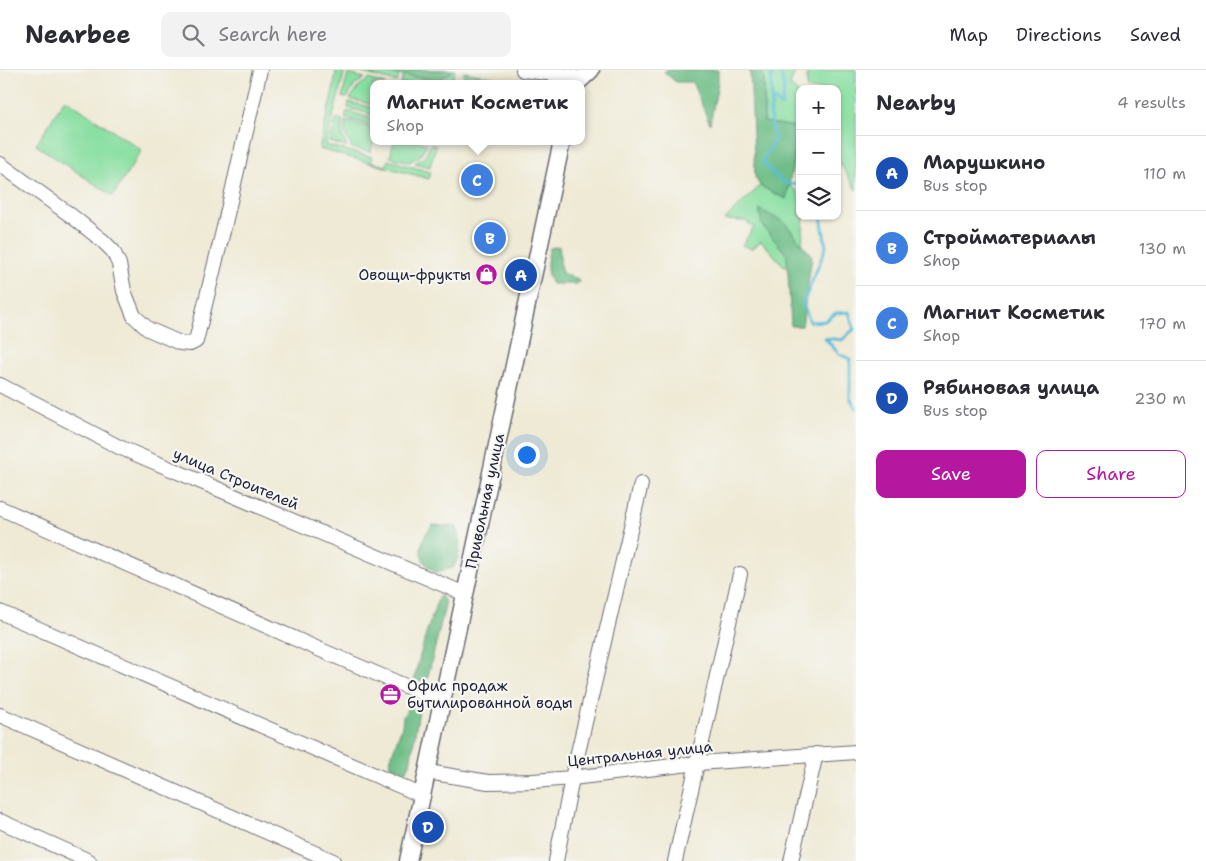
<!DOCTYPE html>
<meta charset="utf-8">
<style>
body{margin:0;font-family:"Shantell Sans",sans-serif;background:#f2f2f3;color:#2b2b33}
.controls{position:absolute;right:15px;top:15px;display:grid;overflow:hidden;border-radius:10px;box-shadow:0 1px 4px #0004}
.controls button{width:45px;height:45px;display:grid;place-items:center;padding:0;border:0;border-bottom:1px solid #e1e1e2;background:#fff;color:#2b2b33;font:25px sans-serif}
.you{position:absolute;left:526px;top:384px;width:18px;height:18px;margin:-12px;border:4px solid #fff;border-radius:50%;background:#1a73e8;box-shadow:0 0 0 8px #1a73e833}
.badge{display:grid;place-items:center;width:32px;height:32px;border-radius:50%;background:#b5179e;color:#fff;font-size:16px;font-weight:700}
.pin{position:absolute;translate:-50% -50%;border:2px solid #fff;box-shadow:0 1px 5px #0006}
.popup{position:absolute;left:370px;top:10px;width:215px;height:65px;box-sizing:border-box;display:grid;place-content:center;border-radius:10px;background:#fff;filter:drop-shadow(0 1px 4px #0005);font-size:16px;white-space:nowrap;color:#7c7c81}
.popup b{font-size:19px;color:#2b2b33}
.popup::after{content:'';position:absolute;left:50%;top:100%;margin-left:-10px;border:10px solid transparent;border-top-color:#fff}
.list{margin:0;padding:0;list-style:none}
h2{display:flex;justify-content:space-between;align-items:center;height:65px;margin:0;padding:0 20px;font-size:21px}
h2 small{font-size:16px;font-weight:400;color:#7c7c81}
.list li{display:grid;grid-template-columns:32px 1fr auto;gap:15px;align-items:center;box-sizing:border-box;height:75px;padding:0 20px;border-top:1px solid #e1e1e2}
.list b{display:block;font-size:19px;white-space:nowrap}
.list p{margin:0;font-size:16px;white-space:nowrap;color:#7c7c81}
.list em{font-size:16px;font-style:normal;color:#7c7c81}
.actions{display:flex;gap:10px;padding:15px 20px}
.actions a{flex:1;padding:11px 0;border:1px solid #b5179e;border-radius:10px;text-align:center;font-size:18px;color:#b5179e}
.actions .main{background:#b5179e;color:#fff}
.icon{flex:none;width:28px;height:28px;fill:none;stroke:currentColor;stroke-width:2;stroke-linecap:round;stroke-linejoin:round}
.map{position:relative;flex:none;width:856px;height:791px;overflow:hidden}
header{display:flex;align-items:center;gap:30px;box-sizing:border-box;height:70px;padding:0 25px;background:#fff;border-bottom:1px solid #e1e1e2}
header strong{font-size:24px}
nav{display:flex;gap:28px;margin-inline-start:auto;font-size:18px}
.search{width:350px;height:45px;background:#f2f2f3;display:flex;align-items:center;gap:12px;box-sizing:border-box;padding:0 18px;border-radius:10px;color:#7c7c81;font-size:19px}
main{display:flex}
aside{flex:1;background:#fff}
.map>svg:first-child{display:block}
.green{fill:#89dfa2;stroke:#56806e}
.forest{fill:#6ebe88;stroke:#487062}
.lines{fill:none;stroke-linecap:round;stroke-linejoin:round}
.stream{stroke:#5abbd9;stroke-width:3}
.minor-casing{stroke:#6a6871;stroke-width:16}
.tertiary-casing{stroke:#6a6871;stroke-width:19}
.minor{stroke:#fff;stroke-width:14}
.tertiary{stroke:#fff;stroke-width:16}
.labels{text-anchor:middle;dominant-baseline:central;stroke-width:4.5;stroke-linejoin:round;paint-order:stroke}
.poi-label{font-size:15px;fill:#22223b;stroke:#f6f6f2;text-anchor:end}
.street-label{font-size:15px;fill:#22223b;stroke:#f6f6f2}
</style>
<header>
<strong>Nearbee</strong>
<div class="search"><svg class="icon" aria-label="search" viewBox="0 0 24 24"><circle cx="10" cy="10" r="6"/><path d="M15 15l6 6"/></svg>Search here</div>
<nav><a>Map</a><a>Directions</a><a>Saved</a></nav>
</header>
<main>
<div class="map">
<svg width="856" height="791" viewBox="0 0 856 791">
<rect width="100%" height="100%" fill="#f6f6f2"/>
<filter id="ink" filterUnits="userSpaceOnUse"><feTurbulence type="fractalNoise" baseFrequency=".02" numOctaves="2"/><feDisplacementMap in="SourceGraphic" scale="10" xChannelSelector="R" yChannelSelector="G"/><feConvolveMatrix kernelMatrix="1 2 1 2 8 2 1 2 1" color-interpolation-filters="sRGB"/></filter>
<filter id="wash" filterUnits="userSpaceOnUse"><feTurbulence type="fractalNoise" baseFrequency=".0096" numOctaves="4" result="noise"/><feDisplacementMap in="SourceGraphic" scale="20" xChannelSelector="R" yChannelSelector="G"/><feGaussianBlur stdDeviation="1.12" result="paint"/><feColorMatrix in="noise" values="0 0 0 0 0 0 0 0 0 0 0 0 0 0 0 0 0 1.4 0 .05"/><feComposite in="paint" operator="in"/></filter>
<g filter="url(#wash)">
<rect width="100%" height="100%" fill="#efead5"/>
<g class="green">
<polygon points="336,0 345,0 326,75 372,87 370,92 386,96 388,90 431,102 429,109 319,79 334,16"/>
<polygon points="351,0 401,0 397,12"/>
<polygon points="405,0 455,0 452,14 401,14"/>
<polygon points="760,0 796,0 790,15 800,25 800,74 794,90 795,57 764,52 764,6"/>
<polygon points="807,0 856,0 856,120 837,88 837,19 807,19"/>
<polygon points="464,2 506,10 505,14 463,6"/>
<polygon points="348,4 365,8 355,15 347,28 342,27"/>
<polygon points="369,9 386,14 373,14 373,35 350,29 359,16"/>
<polygon points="65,29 142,80 113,126 36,75"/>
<polygon points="349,32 373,38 373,45 348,38"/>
<polygon points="347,41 373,49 373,56 345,48"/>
<polygon points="336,49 342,50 342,65 347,77 330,72"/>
<path d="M 345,51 L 369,57 C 375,67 373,72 371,82 L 352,78 L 345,64 Z"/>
<polygon points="394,71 418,71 427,74 420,86 409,92 390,87"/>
<polygon points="431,74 436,76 430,97 415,93 425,86"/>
<polygon points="789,115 797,121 800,132 800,146 804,148 802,174 784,152 762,155 787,185 788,197 783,195 761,171 752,179 742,175 754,157 745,151 724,150 760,116 786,129"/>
</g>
<g class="forest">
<polygon points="379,0 448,0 452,2 438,10 390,4"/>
<polygon points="666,0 718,0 718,13 710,54 692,12 676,12 664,2"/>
<polygon points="750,0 760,0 764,6 764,52 795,57 794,90 786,129 760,116 755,107"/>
<polygon points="759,139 784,152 812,186 802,256 791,256 787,185 762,155"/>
<path d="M 559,176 C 561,185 559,193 562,203 L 578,209 L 579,212 L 577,214 L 552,214 C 545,202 546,191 550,178 Z"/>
<path d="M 433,455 L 457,457 C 460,472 462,484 453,498 L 436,502 C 415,491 418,470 433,455 Z"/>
<path d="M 440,525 L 444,530 L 445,536 L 427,610 L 417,611 L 414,609 C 420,586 425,565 433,543 C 436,537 436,531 440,525 Z"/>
<polygon points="409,635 419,640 410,694 406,701 390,696 389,693 402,656 403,647"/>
</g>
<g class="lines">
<g class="stream">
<path d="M 771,0 L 772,29 L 770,46 L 775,70 L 762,91 C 776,105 779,116 800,114"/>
<polyline points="772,29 782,36 784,17 780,0"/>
<polyline points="821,146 826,177 803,234 810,252 825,251 836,243 849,242 854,259 842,270 825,268 839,284 850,289 850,328 856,338"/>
</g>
</g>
</g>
<g filter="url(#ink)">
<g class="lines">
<defs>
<g id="minor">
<polyline points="523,0 570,6 580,9"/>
<polyline points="0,94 73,147 103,171 113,181 119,194 124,221 134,246 148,259 180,273 190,274 196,271 225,153 260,0"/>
<polyline points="0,315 119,377 465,524"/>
<polyline points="0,438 316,578 443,632"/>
<polyline points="0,542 423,726"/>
<polyline points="0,645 333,791"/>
<polyline points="428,702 488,712 533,711 572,708 698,693 856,682"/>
<polyline points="0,751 89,791"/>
<polyline points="556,791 572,708 641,414"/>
<polyline points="675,791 740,504"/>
<polyline points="791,791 816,684"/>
</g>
<g id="tertiary">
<polyline points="576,14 591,0"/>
<polyline points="408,791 562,71"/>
</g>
</defs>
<use href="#minor" class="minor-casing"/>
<use href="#tertiary" class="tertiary-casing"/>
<use href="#minor" class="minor"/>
<use href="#tertiary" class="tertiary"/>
</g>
</g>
<defs>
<symbol id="shop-disc" viewBox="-11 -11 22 22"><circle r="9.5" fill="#b5179e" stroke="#f6f6f2"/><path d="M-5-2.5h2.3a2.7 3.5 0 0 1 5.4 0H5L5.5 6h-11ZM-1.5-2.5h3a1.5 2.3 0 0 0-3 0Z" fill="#fff"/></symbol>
<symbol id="office-disc" viewBox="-11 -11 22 22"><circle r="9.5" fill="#b5179e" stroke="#f6f6f2"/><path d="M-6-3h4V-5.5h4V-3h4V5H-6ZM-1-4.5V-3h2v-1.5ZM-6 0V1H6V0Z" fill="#fff"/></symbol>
</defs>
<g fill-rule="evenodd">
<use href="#shop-disc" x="474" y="192" width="25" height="25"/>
<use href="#office-disc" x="378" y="612" width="25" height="25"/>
</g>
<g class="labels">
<g class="poi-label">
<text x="471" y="205">Овощи-фрукты</text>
<text x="407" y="616" text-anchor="start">Офис продаж<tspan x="407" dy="17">бутилированной воды</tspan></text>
</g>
<g class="street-label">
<text transform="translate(236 409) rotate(23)">улица Строителей</text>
<text transform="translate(485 431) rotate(-78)">Привольная улица</text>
<text transform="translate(640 684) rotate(-6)">Центральная улица</text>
</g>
</g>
</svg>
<div class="controls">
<button>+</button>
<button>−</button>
<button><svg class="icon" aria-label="layers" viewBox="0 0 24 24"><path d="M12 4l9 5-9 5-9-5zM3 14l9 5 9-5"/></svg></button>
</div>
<div class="you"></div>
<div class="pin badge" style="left:521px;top:205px;background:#1a4fb4">A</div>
<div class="pin badge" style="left:490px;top:168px;background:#3f7fe0">B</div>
<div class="pin badge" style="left:477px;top:110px;background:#3f7fe0">C</div>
<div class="popup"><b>Магнит Косметик</b>Shop</div>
<div class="pin badge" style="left:428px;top:757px;background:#1a4fb4">D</div>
</div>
<aside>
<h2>Nearby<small>4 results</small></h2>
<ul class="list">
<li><span class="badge" style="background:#1a4fb4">A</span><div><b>Марушкино</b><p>Bus stop</p></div><em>110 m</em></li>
<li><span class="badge" style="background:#3f7fe0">B</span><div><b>Стройматериалы</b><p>Shop</p></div><em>130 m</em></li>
<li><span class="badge" style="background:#3f7fe0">C</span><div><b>Магнит Косметик</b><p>Shop</p></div><em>170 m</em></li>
<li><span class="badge" style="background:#1a4fb4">D</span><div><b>Рябиновая улица</b><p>Bus stop</p></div><em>230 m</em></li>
</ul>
<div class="actions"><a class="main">Save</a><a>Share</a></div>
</aside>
</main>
